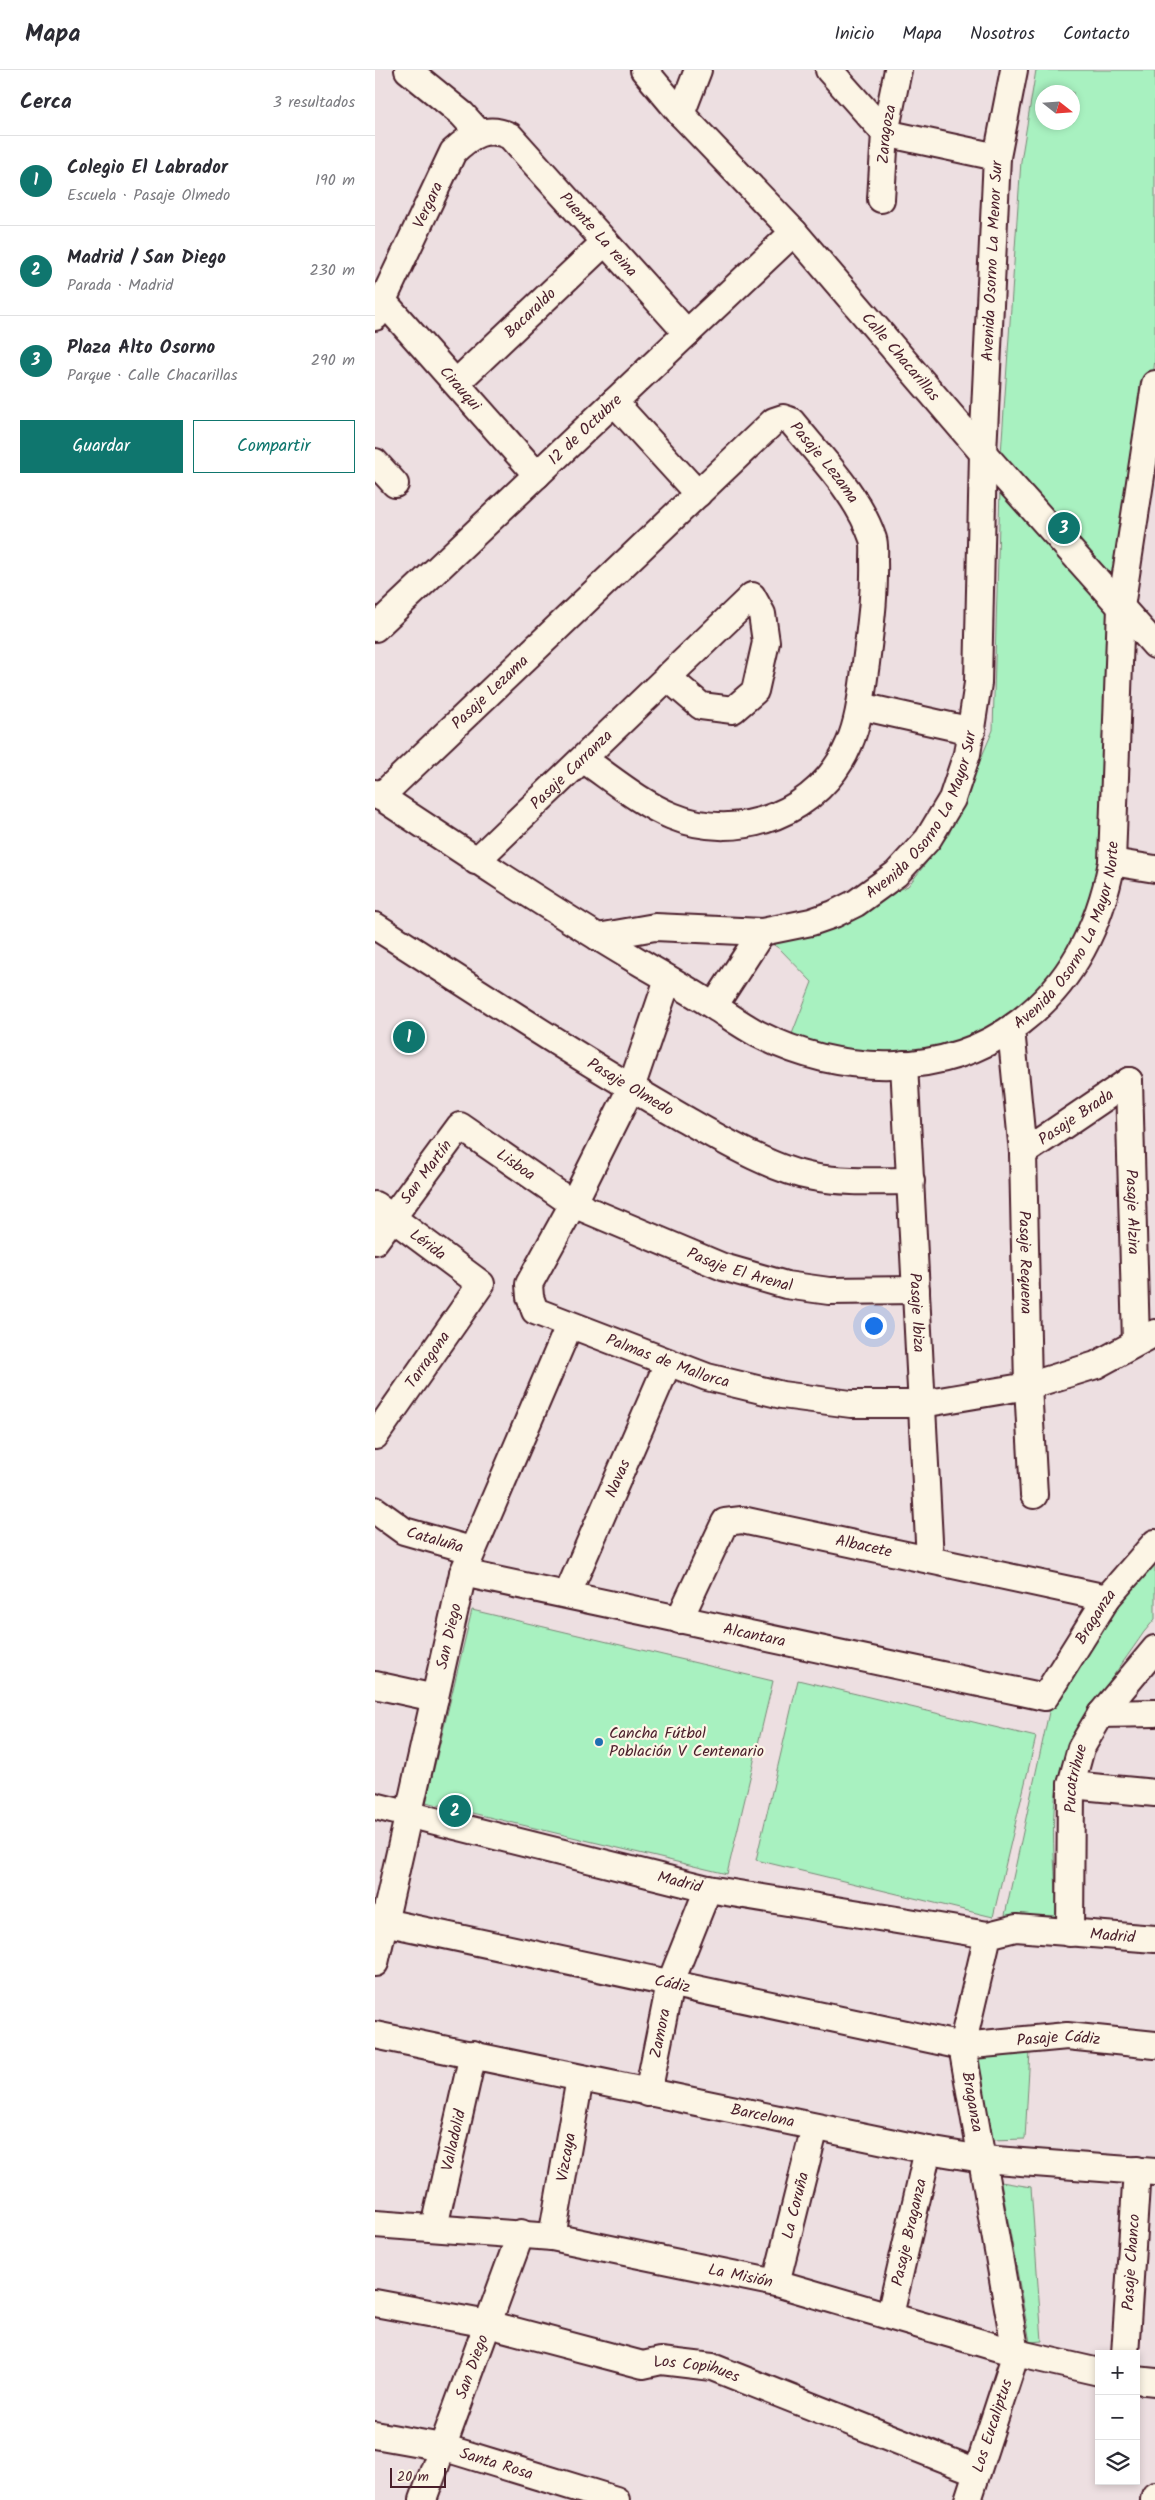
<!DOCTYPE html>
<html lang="es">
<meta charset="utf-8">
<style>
body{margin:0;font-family:Kalam,sans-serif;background:#f2f2f3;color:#2b2b33}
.controls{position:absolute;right:15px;bottom:15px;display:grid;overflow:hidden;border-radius:0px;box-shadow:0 2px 8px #0003}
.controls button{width:45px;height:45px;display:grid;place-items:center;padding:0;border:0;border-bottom:1px solid #e1e1e2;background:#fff;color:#2b2b33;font:25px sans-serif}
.compass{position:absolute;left:660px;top:15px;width:45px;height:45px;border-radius:50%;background:#fff;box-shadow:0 2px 8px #0003;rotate:107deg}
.scale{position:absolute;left:15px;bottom:12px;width:56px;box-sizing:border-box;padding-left:5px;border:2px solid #4a1f2b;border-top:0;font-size:14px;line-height:18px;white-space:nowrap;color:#4a1f2b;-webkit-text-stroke:4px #fcf5e5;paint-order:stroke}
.you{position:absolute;left:498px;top:1255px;width:18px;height:18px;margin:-12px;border:4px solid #fff;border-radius:50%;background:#1a73e8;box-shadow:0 0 0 8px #1a73e833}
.badge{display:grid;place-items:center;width:32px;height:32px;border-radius:50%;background:#0f766e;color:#fff;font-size:16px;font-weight:700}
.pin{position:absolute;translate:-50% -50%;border:2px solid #fff;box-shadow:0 1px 5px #0006}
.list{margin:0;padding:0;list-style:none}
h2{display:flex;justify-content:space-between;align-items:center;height:65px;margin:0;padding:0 20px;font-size:21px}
h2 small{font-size:16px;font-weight:400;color:#7c7c81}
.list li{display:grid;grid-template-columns:32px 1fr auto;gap:15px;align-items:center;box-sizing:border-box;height:90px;padding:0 20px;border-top:1px solid #e1e1e2}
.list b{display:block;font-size:19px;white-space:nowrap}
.list p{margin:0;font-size:16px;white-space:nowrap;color:#7c7c81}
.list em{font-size:16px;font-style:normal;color:#7c7c81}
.actions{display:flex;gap:10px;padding:15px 20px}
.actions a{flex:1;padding:11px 0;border:1px solid #0f766e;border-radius:0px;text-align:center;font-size:18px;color:#0f766e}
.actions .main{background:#0f766e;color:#fff}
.icon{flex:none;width:28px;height:28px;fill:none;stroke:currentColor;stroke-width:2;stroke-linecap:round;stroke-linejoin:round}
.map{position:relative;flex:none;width:780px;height:2430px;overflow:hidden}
header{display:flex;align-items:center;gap:30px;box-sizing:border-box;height:70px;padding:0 25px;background:#fff;border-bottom:1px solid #e1e1e2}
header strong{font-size:24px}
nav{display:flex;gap:28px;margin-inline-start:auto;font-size:18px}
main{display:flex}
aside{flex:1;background:#fff}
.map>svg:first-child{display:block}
.green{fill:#a8f1c0;stroke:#798876;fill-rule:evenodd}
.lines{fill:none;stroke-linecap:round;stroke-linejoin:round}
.minor-casing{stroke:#4a1f2b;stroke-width:30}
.minor{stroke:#fcf5e5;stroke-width:26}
.poi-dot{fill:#1f6fb2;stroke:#fcf5e5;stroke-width:2}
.labels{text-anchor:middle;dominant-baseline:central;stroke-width:4.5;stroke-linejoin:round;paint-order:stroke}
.street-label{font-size:16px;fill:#4a1f2b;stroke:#fcf5e5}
.poi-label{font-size:16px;fill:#4a1f2b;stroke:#fcf5e5;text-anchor:start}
</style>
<header>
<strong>Mapa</strong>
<nav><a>Inicio</a><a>Mapa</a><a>Nosotros</a><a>Contacto</a></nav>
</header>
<main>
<aside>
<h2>Cerca<small>3 resultados</small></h2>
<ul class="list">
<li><span class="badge">1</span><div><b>Colegio El Labrador</b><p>Escuela · Pasaje Olmedo</p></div><em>190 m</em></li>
<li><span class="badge">2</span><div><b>Madrid / San Diego</b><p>Parada · Madrid</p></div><em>230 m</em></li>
<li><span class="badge">3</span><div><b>Plaza Alto Osorno</b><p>Parque · Calle Chacarillas</p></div><em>290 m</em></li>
</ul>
<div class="actions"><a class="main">Guardar</a><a>Compartir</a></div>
</aside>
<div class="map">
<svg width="780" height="2430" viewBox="0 0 780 2430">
<rect width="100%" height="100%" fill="#eddfe1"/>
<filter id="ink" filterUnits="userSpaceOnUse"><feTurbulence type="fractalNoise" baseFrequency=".02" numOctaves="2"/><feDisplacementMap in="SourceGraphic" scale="10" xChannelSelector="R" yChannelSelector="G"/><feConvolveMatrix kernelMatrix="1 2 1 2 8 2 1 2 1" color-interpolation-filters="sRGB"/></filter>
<g filter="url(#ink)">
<g class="green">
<path d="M 661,0 L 780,0 L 780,289 L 728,782 L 705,855 L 682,900 L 660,932 L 578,978 L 497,985 L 444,976 L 417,964 L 437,912 L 405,879 L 388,868 L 488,836 L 533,816 L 574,764 L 618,660 L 626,384 L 646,91 ZM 668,22 L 698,22 L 698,52 L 668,52 Z"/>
<path d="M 780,1493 L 780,1549 L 769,1562 C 742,1602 699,1656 685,1702 C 673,1745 681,1801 682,1846 L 630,1845 L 674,1642 L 746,1527 Z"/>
<polygon points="97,1540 398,1611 352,1804 51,1732"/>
<polygon points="423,1610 661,1667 618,1847 381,1790"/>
<polygon points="655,1981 650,2069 615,2070 600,1989"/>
<polygon points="626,2112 656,2117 667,2271 655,2272"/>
</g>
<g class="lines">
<defs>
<g id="minor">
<polyline points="33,0 87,44 104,63"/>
<path id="s1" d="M 269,0 L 306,44 L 419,162 L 608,383 L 780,575"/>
<polyline points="454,0 510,63 622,87"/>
<polyline points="306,44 323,0"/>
<path id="s2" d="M 506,129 L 510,63 L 523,0"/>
<path id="s3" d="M 7,230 L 162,405"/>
<path id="s4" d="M 0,247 L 78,82 C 96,65 111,55 135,66 L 312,263"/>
<path id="s5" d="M 81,313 L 230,172"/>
<polyline points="239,332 323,424"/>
<polyline points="0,392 20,414"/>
<path id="s6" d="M 0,558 L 419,162"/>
<polyline points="485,636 597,661"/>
<path id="s7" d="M 0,723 C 86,780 172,837 261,890 C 287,905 314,920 340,937 C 354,946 368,956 383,964 C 466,1006 570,1009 645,952 C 698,912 725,855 737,792 L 746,537 L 780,314"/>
<path id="s8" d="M 5,727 L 399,351 L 408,348 L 416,351 C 445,387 483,424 498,469 C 500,475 499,484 499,491 C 500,526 495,559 491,593 C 487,620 485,649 474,674 C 446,742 364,774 297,746 C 265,733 236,708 208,689"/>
<path id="s9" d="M 101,791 L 377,526 L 387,544 L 391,572 L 380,621 L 358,640 L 326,636 L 292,607"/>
<polyline points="737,792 780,799"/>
<path id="s10" d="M 0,856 C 102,921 203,988 308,1048 C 344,1068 397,1100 438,1107 C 470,1113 503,1111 536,1111"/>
<path id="s11" d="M 223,867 L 280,857 L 387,862 L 436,852 L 459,844 L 481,833 L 521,804 L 553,769 L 577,729 L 592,684 L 603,613 L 608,383 L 622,87 L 639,0"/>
<path id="s12" d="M 293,909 L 256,1018 L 198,1134 L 154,1214 L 155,1227 L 160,1241 L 332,1307 L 407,1325 L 476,1334 L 547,1334 L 653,1316 L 721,1295 L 780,1263"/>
<polyline points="339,936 387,862"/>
<path id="s13" d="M 636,959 L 648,1083 L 653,1316 L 659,1425"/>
<path id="s14" d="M 529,994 L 555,1490"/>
<path id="s15" d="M 754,1011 L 761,1272"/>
<path id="s16" d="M 648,1083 L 754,1011"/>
<path id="s17" d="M 0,1135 L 106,1214 L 0,1366"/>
<path id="s18" d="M 0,1171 L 85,1056 L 198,1134 L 348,1197 L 411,1215 L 454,1221 L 541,1220"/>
<path id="s19" d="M 0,1440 L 29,1461 L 96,1480"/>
<path id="s20" d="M 88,1503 L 670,1627 L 732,1528 L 780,1473"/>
<path id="s21" d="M 193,1523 L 293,1293"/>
<path id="s22" d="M 304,1550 L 350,1452 L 367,1450 L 732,1528"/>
<polyline points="0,1615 60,1628"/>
<polyline points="726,1644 780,1643"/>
<polyline points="696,1715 780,1723"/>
<path id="s23" d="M 0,1736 L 333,1819 L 613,1865"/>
<path id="s24" d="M 9,1852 L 587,1976 L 692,1966 L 780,1975"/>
<path id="s25" d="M 695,1863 L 696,1715 L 706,1678 L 726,1644 L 780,1579"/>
<path id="s26" d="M 0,1893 L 88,1503 L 194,1256"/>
<path id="s27" d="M 0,1965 L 553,2080 L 607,2089 L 780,2102"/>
<path id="s28" d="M 273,2023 L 295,1914 L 333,1819"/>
<path id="s29" d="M 0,2154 L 177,2167 L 401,2213 L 641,2283 L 724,2302"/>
<path id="s30" d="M 59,2157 L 98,1984"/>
<path id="s31" d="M 177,2167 L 205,2008"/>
<path id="s32" d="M 401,2213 L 440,2057"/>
<path id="s33" d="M 0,2233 L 113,2254 L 268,2295 L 286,2291 L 337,2297 L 602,2402"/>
<path id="s34" d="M 515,2245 L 553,2080"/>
<path id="s35" d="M 750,2284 L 762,2100"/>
<polyline points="761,2310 780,2312"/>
<path id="s36" d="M 0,2365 L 67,2377 L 241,2430"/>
<path id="s37" d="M 48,2430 L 146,2163"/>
<path id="s38" d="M 593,2430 L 641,2283 L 587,1976 L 613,1865 L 641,1858 L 780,1869"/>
<polyline points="779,2430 780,2426"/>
</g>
</defs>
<use href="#minor" class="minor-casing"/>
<use href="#minor" class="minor"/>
</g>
</g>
<circle class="poi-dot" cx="224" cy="1672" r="5"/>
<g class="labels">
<g class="street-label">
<text stroke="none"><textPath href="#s2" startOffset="65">Zaragoza</textPath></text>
<text stroke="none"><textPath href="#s4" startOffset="124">Vergara</textPath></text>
<text stroke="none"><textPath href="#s4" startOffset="379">Puente La reina</textPath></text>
<text stroke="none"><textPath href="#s11" startOffset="949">Avenida Osorno La Menor Sur</textPath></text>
<text stroke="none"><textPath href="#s5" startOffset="102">Bacaraldo</textPath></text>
<text stroke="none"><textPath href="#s1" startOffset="385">Calle Chacarillas</textPath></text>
<text stroke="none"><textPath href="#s3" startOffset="118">Cirauqui</textPath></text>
<text stroke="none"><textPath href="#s6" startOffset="289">12 de Octubre</textPath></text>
<text stroke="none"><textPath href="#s8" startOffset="616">Pasaje Lezama</textPath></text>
<text stroke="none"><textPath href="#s8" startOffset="152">Pasaje Lezama</textPath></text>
<text stroke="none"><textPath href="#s9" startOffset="132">Pasaje Carranza</textPath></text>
<text stroke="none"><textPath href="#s11" startOffset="378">Avenida Osorno La Mayor Sur</textPath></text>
<text stroke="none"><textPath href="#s7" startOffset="831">Avenida Osorno La Mayor Norte</textPath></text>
<text stroke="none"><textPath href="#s10" startOffset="302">Pasaje Olmedo</textPath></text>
<text stroke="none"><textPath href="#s16" startOffset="64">Pasaje Brada</textPath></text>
<text stroke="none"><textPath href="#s18" startOffset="211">Lisboa</textPath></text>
<text stroke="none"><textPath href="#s18" startOffset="86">San Martín</textPath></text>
<text stroke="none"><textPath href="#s15" startOffset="131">Pasaje Alzira</textPath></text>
<text stroke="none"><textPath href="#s17" startOffset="66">Lérida</textPath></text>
<text stroke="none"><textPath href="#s13" startOffset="234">Pasaje Requena</textPath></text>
<text stroke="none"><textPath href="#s18" startOffset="460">Pasaje El Arenal</textPath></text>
<text stroke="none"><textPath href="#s14" startOffset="249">Pasaje Ibiza</textPath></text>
<text transform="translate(53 1290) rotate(-55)">Tarragona</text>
<text stroke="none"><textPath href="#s12" startOffset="506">Palmas de Mallorca</textPath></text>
<text stroke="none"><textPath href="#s21" startOffset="125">Navas</textPath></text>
<text stroke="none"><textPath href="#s19" startOffset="68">Cataluña</textPath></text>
<text stroke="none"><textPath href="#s22" startOffset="250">Albacete</textPath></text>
<text stroke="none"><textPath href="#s20" startOffset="690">Braganza</textPath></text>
<text stroke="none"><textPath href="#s20" startOffset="298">Alcantara</textPath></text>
<text stroke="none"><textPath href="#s26" startOffset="335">San Diego</textPath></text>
<text stroke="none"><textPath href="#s25" startOffset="155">Pucatrihue</textPath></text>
<text stroke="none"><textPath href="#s23" startOffset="314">Madrid</textPath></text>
<text stroke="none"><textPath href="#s38" startOffset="706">Madrid</textPath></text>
<text stroke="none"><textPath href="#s24" startOffset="295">Cádiz</textPath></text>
<text stroke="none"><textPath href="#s28" startOffset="61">Zamora</textPath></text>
<text stroke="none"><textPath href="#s24" startOffset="688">Pasaje Cádiz</textPath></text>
<text transform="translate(597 2032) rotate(80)">Braganza</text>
<text stroke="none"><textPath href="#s27" startOffset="396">Barcelona</textPath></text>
<text stroke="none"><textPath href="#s30" startOffset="89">Valladolid</textPath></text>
<text stroke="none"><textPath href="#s31" startOffset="81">Vizcaya</textPath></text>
<text stroke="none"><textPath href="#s32" startOffset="80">La Coruña</textPath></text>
<text stroke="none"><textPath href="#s34" startOffset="85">Pasaje Braganza</textPath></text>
<text stroke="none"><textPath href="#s35" startOffset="92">Pasaje Chanco</textPath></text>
<text stroke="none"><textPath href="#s29" startOffset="370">La Misión</textPath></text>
<text stroke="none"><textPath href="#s37" startOffset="142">San Diego</textPath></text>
<text stroke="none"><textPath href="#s33" startOffset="330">Los Copihues</textPath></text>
<text stroke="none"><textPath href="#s38" startOffset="78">Los Eucaliptus</textPath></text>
<text stroke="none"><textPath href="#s36" startOffset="125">Santa Rosa</textPath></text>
</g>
<g class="poi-label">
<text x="234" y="1663">Cancha Fútbol<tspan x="234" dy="18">Población V Centenario</tspan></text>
</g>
</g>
</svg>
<div class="controls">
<button>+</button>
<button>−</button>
<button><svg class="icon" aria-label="layers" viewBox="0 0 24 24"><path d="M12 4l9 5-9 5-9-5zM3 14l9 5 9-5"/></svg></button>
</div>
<svg class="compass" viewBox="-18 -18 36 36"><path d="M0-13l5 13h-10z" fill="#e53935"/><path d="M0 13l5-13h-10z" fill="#7c7c81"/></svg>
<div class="scale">20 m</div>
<div class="you"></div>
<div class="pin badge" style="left:34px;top:967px">1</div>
<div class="pin badge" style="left:80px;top:1741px">2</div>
<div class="pin badge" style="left:689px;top:458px">3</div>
</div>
</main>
